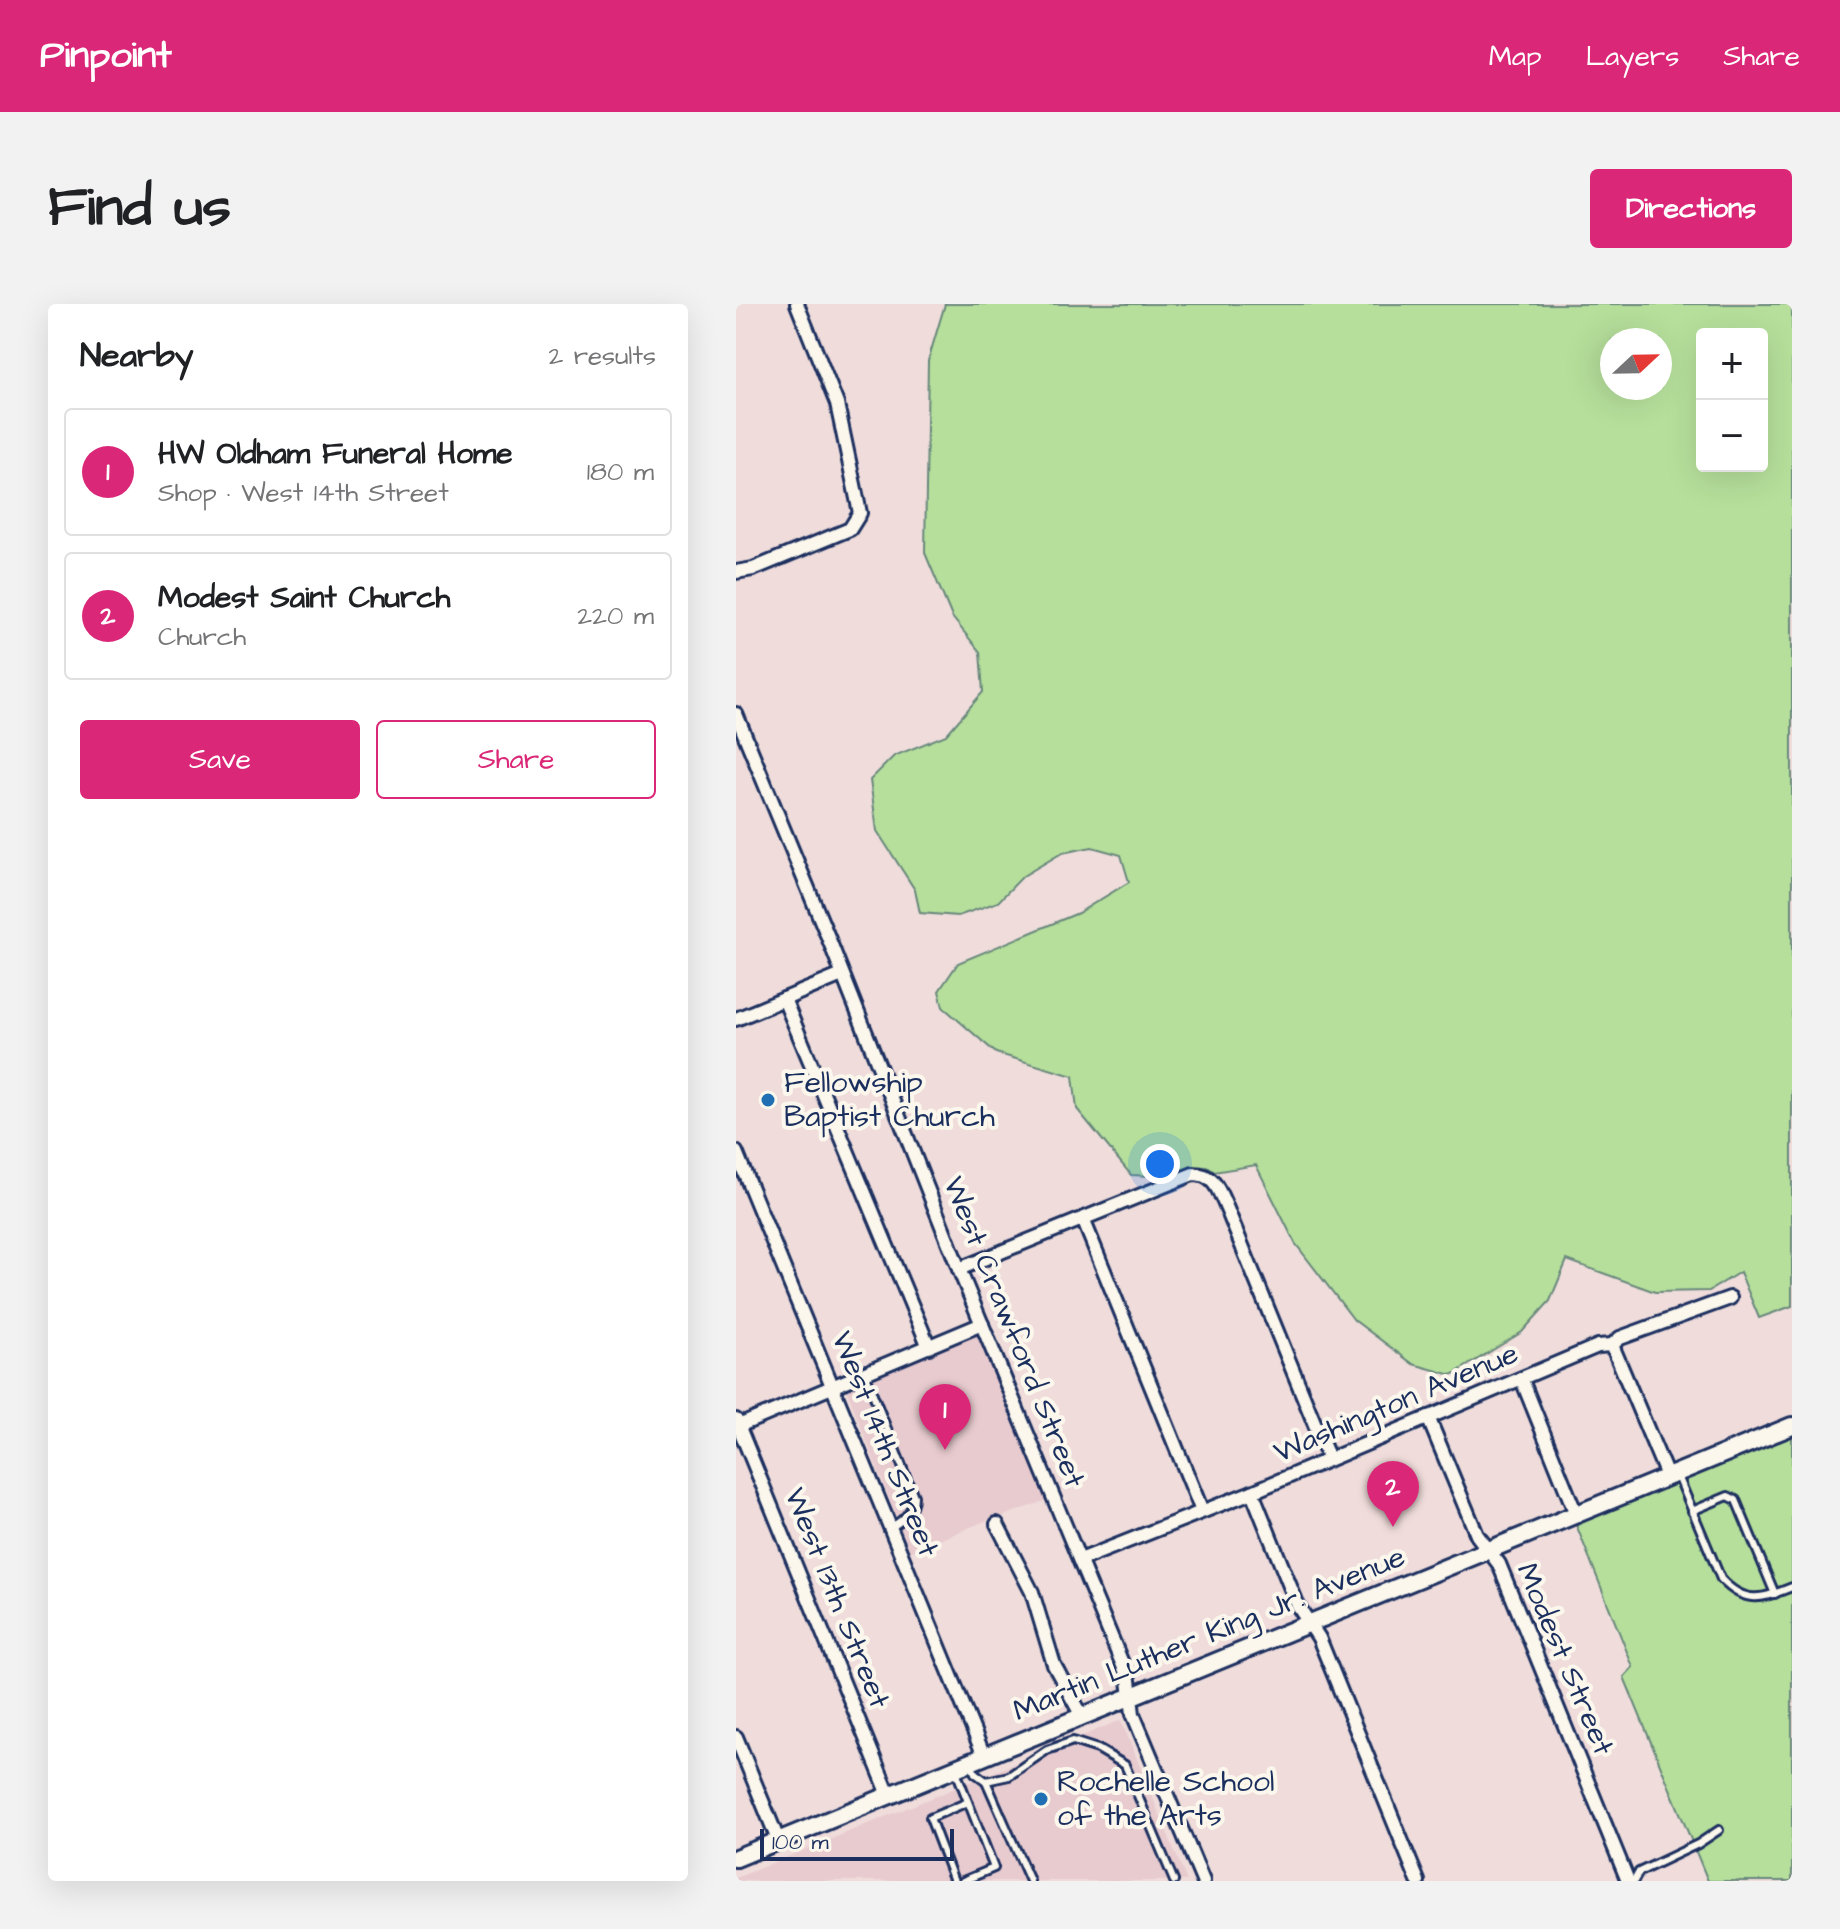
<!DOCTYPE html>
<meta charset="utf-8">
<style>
body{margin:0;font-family:"Architects Daughter",sans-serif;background:#f2f2f2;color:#202124}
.controls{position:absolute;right:24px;top:24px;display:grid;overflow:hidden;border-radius:8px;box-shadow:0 8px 32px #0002}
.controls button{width:72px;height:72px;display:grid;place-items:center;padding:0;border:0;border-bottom:2px solid #e0e0e0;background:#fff;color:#202124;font:40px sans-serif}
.compass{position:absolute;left:864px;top:24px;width:72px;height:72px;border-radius:50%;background:#fff;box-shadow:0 8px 32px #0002;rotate:68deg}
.scale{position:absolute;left:24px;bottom:20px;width:194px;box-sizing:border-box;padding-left:8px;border:4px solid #1b2f5e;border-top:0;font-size:22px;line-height:28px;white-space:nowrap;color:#1b2f5e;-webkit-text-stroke:6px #fbf7ec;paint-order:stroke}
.you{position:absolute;left:424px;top:860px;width:28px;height:28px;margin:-20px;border:6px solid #fff;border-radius:50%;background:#1a73e8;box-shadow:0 0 0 12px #1a73e833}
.badge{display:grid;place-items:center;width:52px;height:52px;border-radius:50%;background:#db2777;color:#fff;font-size:26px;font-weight:700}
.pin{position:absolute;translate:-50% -66px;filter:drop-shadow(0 2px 4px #0008)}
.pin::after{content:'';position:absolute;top:42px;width:28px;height:24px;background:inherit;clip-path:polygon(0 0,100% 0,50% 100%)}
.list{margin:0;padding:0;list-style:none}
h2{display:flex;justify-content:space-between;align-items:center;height:104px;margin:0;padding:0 32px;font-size:34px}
h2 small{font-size:26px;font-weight:400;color:#757577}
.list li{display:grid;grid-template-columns:52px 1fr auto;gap:24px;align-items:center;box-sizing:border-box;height:128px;margin:0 16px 16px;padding:0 16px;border:2px solid #e0e0e0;border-radius:8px}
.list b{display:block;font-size:30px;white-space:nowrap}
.list p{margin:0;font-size:26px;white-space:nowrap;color:#757577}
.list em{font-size:26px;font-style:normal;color:#757577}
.actions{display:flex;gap:16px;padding:24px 32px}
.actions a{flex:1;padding:18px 0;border:2px solid #db2777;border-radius:8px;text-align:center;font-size:28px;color:#db2777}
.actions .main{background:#db2777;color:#fff}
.map{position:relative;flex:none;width:1056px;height:1577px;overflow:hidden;border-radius:8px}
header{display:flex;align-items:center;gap:48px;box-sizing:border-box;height:112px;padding:0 40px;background:#db2777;color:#fff}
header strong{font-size:38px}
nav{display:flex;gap:44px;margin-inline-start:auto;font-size:28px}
.intro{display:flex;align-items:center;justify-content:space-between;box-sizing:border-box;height:192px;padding:0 48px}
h1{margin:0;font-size:56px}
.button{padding:20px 36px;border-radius:8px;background:#db2777;color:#fff;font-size:28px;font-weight:700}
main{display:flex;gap:48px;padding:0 48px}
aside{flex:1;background:#fff;border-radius:8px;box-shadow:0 8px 32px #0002}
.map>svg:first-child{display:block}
.built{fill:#e8cbcf}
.green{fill:#b6df9b;stroke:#68877c;stroke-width:2;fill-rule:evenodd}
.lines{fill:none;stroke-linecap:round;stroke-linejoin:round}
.service-casing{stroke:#1b2f5e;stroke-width:12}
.minor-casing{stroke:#1b2f5e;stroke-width:18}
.tertiary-casing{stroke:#1b2f5e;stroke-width:22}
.service{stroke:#fbf7ec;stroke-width:6}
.minor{stroke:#fbf7ec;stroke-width:12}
.tertiary{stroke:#fbf7ec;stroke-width:16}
.poi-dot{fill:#1f6fb2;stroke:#fbf7ec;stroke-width:3}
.labels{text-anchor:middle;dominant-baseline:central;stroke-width:8;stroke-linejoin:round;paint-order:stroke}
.poi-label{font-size:30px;fill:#1b2f5e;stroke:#fbf7ec;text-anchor:start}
.street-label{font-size:30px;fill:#1b2f5e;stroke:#fbf7ec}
</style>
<header>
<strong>Pinpoint</strong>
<nav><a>Map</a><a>Layers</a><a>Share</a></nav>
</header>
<div class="intro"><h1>Find us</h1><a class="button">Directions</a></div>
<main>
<aside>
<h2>Nearby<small>2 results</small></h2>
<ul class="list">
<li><span class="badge">1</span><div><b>HW Oldham Funeral Home</b><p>Shop · West 14th Street</p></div><em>180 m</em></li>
<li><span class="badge">2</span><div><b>Modest Saint Church</b><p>Church</p></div><em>220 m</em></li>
</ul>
<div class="actions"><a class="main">Save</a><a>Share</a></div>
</aside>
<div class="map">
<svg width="1056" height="1577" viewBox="0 0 1056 1577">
<rect width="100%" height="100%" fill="#f0dddb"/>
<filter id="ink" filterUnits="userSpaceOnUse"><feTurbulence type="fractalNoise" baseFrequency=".0125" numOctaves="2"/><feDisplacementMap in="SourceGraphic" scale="16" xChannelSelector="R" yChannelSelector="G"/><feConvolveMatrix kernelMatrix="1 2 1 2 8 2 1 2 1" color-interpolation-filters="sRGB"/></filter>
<g filter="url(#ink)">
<g class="built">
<polygon points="242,1029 311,1196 265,1213 264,1211 174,1248 110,1085"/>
<polygon points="385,1416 451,1577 0,1577 0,1574"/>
</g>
<g class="green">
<path d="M 209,0 L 1056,0 L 1056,1002 L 1023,1014 L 1004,968 L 973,987 L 919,988 L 831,956 L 814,997 L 786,1028 L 716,1071 L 677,1060 L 618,1016 L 559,939 L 520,861 L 478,868 C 468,856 452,868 436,871 C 424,874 408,871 395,871 L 341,805 L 337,772 L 260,749 L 207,703 L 203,687 L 222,659 L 342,609 L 393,578 L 385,551 L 356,543 L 326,549 L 287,572 L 262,598 L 222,612 L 184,609 L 179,586 L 141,527 L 134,476 L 158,452 L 210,431 L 247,388 L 244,348 L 216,313 L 189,249 L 192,57 ZM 966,30 L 1026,30 L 1026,162 L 966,162 ZM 876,36 L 924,36 L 924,84 L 876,84 Z"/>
<polygon points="1056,1129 1056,1577 972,1577 888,1373 897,1363 839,1218"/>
</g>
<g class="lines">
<defs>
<g id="service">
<path d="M 129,1070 L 178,1192 C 178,1206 167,1217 155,1223"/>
<path d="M 942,1172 L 985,1275 C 1009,1301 1026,1295 1056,1283"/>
<polyline points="956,1207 992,1192 1000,1196 1039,1290"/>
<polyline points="235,1460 239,1469 250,1477 294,1577"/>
<polyline points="220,1467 258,1564 227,1577"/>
<polyline points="250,1477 273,1472 311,1446 337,1437 362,1445 389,1461 438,1577"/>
<polyline points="218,1577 194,1514 232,1498"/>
<polyline points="898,1577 903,1568 962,1540 983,1526"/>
</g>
<g id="minor">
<polyline points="0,268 17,265 114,225 124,209 101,100 61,0"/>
<polyline points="0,410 92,633 223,965 393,1376 397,1410 467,1577"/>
<polyline points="48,695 193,1043"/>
<polyline points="0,715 106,671"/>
<polyline points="0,848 248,1452"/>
<polyline points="347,915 466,1207"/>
<path d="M 223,965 L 457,870 C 479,870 483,887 491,905 L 593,1155"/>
<polyline points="876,1041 931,1172"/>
<polyline points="786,1076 840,1210"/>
<polyline points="692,1113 741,1231 763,1260 892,1577"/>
<polyline points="0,1116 153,1491"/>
<polyline points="0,1123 246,1020"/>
<polyline points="516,1188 562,1302 583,1334 682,1577"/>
<polyline points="261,1220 296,1288 318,1361 346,1412"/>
<polyline points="344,1256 516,1188 862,1042 876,1041 884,1034 994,994"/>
<polyline points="0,1433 42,1536"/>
</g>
<polyline id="tertiary" points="0,1554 1056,1122"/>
</defs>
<use href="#service" class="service-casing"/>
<use href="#minor" class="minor-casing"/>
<use href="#tertiary" class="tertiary-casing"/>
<use href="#service" class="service"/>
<use href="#minor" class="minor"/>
<use href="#tertiary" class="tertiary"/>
</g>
</g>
<g class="poi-dot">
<circle cx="32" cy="796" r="8"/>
<circle cx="305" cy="1495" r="8"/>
</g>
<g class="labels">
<g class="poi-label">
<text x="48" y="779">Fellowship<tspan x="48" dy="34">Baptist Church</tspan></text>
<text x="321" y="1478">Rochelle School<tspan x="321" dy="34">of the Arts</tspan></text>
</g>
<g class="street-label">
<text transform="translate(278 1028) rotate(68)">West Crawford Street</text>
<text transform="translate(660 1099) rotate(-23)">Washington Avenue</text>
<text transform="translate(149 1140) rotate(68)">West 14th Street</text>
<text transform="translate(101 1294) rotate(68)">West 13th Street</text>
<text transform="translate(473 1330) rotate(-22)">Martin Luther King Jr. Avenue</text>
<text transform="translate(829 1355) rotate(67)">Modest Street</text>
</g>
</g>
</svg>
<div class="controls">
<button>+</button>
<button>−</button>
</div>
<svg class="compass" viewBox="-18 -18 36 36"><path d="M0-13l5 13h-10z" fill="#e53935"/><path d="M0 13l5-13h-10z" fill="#757577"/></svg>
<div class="scale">100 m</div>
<div class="you"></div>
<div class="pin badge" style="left:209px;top:1146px">1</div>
<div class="pin badge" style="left:657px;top:1223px">2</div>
</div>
</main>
